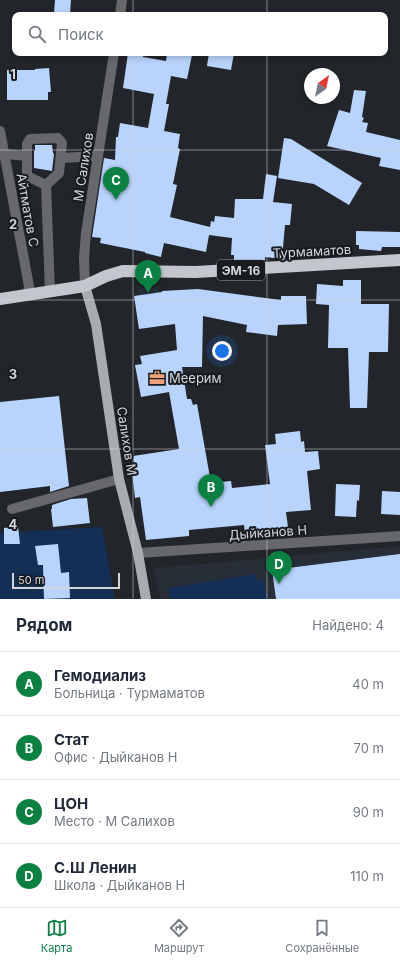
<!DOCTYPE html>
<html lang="ru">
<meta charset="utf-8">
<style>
body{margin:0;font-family:Inter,sans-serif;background:#f2f2f3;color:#1f2937}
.compass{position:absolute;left:304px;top:68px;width:36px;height:36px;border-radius:50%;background:#fff;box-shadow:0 2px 6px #0003;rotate:33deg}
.scale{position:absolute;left:12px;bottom:10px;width:108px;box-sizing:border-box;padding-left:4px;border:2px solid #d3d5d9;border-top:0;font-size:11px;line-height:14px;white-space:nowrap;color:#d3d5d9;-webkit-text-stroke:3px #181b20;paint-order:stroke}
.you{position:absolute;left:222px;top:351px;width:14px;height:14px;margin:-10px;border:3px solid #fff;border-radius:50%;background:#1a73e8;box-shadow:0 0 0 6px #1a73e833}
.badge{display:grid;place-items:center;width:26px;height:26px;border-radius:50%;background:#0b8043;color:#fff;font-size:13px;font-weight:700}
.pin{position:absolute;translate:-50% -33px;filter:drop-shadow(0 1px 2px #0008)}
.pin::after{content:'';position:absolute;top:21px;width:14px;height:12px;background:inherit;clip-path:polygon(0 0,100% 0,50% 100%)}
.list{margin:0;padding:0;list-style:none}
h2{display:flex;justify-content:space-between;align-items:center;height:52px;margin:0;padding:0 16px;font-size:17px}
h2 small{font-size:13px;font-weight:400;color:#747a83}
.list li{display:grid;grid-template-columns:26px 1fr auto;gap:12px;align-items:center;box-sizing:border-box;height:64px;padding:0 16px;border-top:1px solid #e0e1e3}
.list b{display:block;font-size:15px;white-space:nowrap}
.list p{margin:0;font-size:13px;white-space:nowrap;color:#747a83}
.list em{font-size:13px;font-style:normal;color:#747a83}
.icon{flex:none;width:22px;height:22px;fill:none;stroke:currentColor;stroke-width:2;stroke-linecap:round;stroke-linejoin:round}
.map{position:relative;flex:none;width:400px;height:599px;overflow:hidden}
.search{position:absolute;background:#fff;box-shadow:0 2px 6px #0003;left:12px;right:12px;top:12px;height:44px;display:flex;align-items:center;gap:10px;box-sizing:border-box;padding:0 14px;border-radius:8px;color:#747a83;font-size:15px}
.sheet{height:308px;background:#fff}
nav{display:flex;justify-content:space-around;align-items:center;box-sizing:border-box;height:56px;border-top:1px solid #e0e1e3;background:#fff;font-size:11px;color:#747a83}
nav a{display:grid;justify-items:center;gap:2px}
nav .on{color:#0b8043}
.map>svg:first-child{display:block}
.built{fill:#272e38}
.green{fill:#132f56}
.building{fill:#b8d4fc}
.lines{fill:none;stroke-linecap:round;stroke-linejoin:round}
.minor{stroke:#66686b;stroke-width:10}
.major{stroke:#a8acb1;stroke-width:10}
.highway{stroke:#c2c7cd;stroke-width:12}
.grid{fill:none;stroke:#d3d5d9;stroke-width:1;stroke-opacity:0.55}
.labels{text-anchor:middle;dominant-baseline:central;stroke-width:4;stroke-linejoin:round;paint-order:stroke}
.shield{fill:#181b20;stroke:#9b9da2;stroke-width:1}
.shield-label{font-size:12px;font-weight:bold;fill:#d3d5d9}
.street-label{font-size:13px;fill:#d3d5d9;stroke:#181b20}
.poi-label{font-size:13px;fill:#d3d5d9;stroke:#181b20;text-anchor:start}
.grid-label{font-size:13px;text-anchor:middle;font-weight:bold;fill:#d3d5d9;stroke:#181b20;stroke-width:4;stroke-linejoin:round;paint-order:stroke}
</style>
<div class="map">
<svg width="400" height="599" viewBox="0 0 400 599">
<rect width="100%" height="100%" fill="#22252a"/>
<g class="built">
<polygon points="137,286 158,286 161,326 143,325"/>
<polygon points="400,546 400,599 160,599 154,568"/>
</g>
<g class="green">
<polygon points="102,527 115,599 0,599 0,533"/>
<polygon points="255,574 257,581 264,580 267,599 171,599 168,588"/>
</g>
<g class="building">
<polygon points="55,0 71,0 70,14 54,13"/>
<polygon points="128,53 143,53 143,57 166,61 167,53 180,53 192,55 187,79 171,76 166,104 169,104 164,131 180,134 178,148 180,149 173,184 177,185 170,217 210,227 211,221 214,222 215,216 234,218 235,199 263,199 266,174 277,176 273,202 292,204 290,225 285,225 282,259 265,257 265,260 234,262 234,255 231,255 232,238 209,235 206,252 164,243 161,257 145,253 145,252 100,243 101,238 92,237 104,158 115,160 116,137 118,137 120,123 148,128 154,94 123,88"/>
<polygon points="209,53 234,53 231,70 207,66"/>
<polygon points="49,68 51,92 48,92 48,100 7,100 7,70 35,70 35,69"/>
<polygon points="354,90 366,91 362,117 364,118 362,122 368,123 366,132 400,140 400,170 379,166 381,158 327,146 339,110 350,113"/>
<polygon points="284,138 291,139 362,183 349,205 314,184 278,178"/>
<polygon points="35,145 52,145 53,153 54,154 52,171 34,168 34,151 35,151"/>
<polygon points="356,231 400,232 400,247 382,247 381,251 359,249 359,245 356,245"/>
<polygon points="343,280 361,280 361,304 389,304 388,352 369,352 367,408 350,408 348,348 328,348 329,305 316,304 317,284 343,286"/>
<polygon points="198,289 281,300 281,296 306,296 307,324 278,325 277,336 246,332 247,325 203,316 202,367 182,367 187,399 191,399 193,405 197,404 211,483 231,481 232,488 270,484 265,445 276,444 275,434 300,431 301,442 304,441 305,452 318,451 320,469 307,471 311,510 286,512 288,527 245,533 244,525 189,530 189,536 146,540 140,497 135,498 131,463 134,463 133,456 179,449 169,392 141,397 135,365 142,364 140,356 177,350 175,324 139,329 134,296 162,292 162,291"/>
<polygon points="59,396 69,486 50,492 50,486 0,492 0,402"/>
<polygon points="336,484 360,485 359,501 357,500 356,517 335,516"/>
<polygon points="382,491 400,492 400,515 381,514"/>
<polygon points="87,498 90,523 53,527 51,509 52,509 52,505 71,499"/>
<polygon points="18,526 20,544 4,544 4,528"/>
<polygon points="58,544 61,573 69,572 70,598 44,599 43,565 38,565 35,546"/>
<polygon points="400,554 400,599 276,599 272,570"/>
</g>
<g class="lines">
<g class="minor">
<polyline points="120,15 122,0"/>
<polyline points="0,131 29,286 28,295"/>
<polygon points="58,138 62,143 59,173 46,185 27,176 27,144 30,139"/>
<polyline points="5,154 27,156"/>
<polyline points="61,158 98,156"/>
<polyline points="46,185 50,292"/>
<polyline points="85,286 84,257 86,233 114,53"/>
<polyline points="12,509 119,479"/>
<polyline points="138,553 400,536"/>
</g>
<polyline class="major" points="85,286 96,324 119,479 138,553 146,599"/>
<polyline class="highway" points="0,299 85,286 106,276 123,271 196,272 400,260"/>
</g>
<path class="grid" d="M 133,0 L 133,15M 267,0 L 267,15M 133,53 L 133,599M 267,53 L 267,599M 0,150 L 400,150M 0,300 L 400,300M 0,449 L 400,449"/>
<defs>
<symbol id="office-bare" viewBox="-9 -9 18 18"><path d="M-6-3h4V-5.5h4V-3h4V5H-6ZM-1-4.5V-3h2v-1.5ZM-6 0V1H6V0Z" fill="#f0a27a" stroke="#181b20" stroke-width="2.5" paint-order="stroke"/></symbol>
</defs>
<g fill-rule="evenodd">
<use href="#office-bare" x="146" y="367" width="22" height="22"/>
</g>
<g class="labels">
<rect class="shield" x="217" y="260" width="48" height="20" rx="3"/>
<g class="shield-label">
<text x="241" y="270">ЭМ-16</text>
</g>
<g class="street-label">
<text transform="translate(83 167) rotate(-81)">М Салихов</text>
<text transform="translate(28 210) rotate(80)">Айтматов С</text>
<text transform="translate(312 251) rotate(-3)">Турмаматов</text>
<text transform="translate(127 441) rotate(81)">Салихов М</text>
<text transform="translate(268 532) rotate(-4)">Дыйканов Н</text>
</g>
<g class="poi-label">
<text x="169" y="378">Меерим</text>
</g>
</g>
<g class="grid-label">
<text x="13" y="79">1</text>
<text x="13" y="229">2</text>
<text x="13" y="379">3</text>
<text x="13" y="529">4</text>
</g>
</svg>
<svg class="compass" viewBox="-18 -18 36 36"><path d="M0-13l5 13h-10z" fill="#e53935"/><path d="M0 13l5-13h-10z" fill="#747a83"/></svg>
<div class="scale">50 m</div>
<div class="you"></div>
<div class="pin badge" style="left:148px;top:293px">A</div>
<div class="pin badge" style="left:211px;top:507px">B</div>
<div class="pin badge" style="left:116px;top:200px">C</div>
<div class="pin badge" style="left:279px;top:584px">D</div>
<div class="search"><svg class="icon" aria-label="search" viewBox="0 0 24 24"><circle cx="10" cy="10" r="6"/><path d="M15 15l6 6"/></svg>Поиск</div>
</div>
<section class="sheet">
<h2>Рядом<small>Найдено: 4</small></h2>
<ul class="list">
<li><span class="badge">A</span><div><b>Гемодиализ</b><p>Больница · Турмаматов</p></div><em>40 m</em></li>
<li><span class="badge">B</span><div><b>Стат</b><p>Офис · Дыйканов Н</p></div><em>70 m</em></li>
<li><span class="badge">C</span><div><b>ЦОН</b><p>Место · М Салихов</p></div><em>90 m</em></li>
<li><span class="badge">D</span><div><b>С.Ш Ленин</b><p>Школа · Дыйканов Н</p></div><em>110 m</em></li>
</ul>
</section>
<nav>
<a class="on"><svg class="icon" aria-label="map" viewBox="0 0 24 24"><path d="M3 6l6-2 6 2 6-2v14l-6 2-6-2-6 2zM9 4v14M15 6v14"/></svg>Карта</a>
<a><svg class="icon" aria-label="directions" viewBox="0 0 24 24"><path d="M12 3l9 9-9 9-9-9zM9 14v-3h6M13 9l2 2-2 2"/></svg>Маршрут</a>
<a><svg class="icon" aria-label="saved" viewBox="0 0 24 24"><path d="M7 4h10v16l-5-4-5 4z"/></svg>Сохранённые</a>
</nav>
